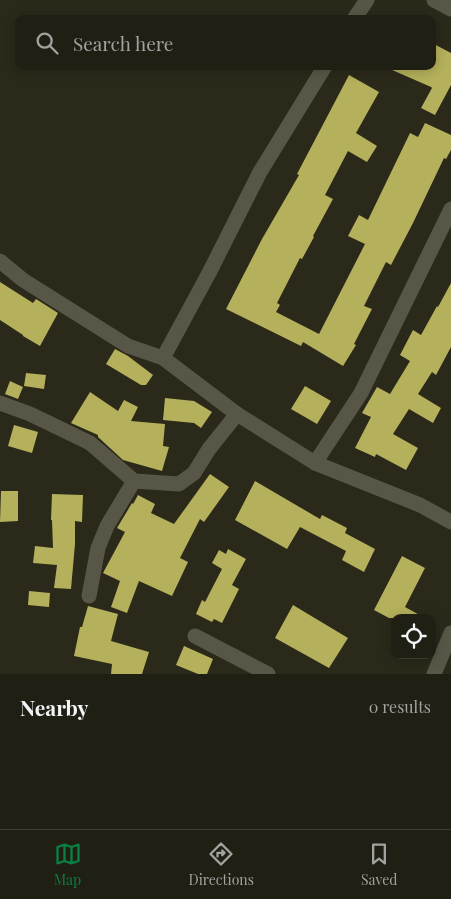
<!DOCTYPE html>
<style>
body{margin:0;font-family:"Playfair Display",serif;background:#28271d;color:#f1f3f6}
.controls{position:absolute;right:15px;bottom:15px;display:grid;overflow:hidden;border-radius:10px;box-shadow:0 2px 12px #0003}
.controls button{width:45px;height:45px;display:grid;place-items:center;padding:0;border:0;border-bottom:1px solid #3d3d34;background:#201f14;color:#f1f3f6;font:25px sans-serif}
.list{margin:0;padding:0;list-style:none}
h2{display:flex;justify-content:space-between;align-items:center;height:65px;margin:0;padding:0 20px;font-size:21px}
h2 small{font-size:16px;font-weight:400;color:#a2a2a0}
.icon{flex:none;width:28px;height:28px;fill:none;stroke:currentColor;stroke-width:2;stroke-linecap:round;stroke-linejoin:round}
.map{position:relative;flex:none;width:451px;height:674px;overflow:hidden}
.search{position:absolute;background:#201f14;box-shadow:0 2px 12px #0003;left:15px;right:15px;top:15px;height:55px;display:flex;align-items:center;gap:12px;box-sizing:border-box;padding:0 18px;border-radius:10px;color:#a2a2a0;font-size:19px}
.sheet{height:155px;background:#201f14}
nav{display:flex;justify-content:space-around;align-items:center;box-sizing:border-box;height:70px;border-top:1px solid #3d3d34;background:#201f14;font-size:14px;color:#a2a2a0}
nav a{display:grid;justify-items:center;gap:2px}
nav .on{color:#0b8043}
.map>svg:first-child{display:block}
.building{fill:#b5b05b}
.lines{fill:none;stroke-linecap:round;stroke-linejoin:round}
.minor{stroke:#585747;stroke-width:15}
</style>
<div class="map">
<svg width="451" height="674" viewBox="0 0 451 674">
<rect width="100%" height="100%" fill="#2a291a"/>
<g class="building">
<polygon points="432,43 451,53 451,85 435,115 421,108 432,88 431,87 383,66 432,66"/>
<polygon points="349,75 379,92 356,133 377,146 367,162 348,151 325,195 333,199 313,236 314,237 302,259 300,258 277,303 280,305 276,312 319,334 365,244 348,236 359,215 368,220 410,133 418,137 425,123 451,135 451,150 446,159 444,158 413,223 391,265 386,262 364,306 372,309 354,344 356,345 343,366 303,342 301,346 226,309 262,239 299,175 297,174"/>
<polygon points="0,282 33,303 36,299 58,313 40,346 23,336 23,335 0,320"/>
<polygon points="451,283 451,347 436,375 432,372 418,394 441,408 433,423 409,409 393,434 418,448 406,470 376,454 375,457 355,448 371,417 362,413 377,387 390,394 410,361 400,355 413,330 421,335 437,306 438,307"/>
<polygon points="115,349 128,356 153,375 146,385 141,385 106,364"/>
<polygon points="26,373 46,375 44,389 24,386"/>
<polygon points="10,381 23,387 18,399 5,394"/>
<polygon points="305,386 331,401 317,424 291,409"/>
<polygon points="90,392 118,411 124,400 138,407 131,421 165,424 163,446 169,447 162,471 123,460 98,437 98,435 71,423"/>
<polygon points="165,398 194,401 212,412 201,428 194,423 163,420"/>
<polygon points="14,425 38,432 32,453 8,446"/>
<polygon points="210,474 229,487 204,522 200,519 180,558 188,562 172,596 139,581 127,613 111,607 120,581 103,573 125,532 117,528 132,503 133,504 138,495 155,504 151,513 174,524"/>
<polygon points="255,481 320,519 322,515 347,528 345,533 375,549 364,572 342,560 346,551 300,527 287,549 235,520"/>
<polygon points="1,491 18,491 18,521 0,522"/>
<polygon points="52,494 83,495 82,522 75,521 75,544 71,589 54,588 57,565 33,563 35,546 53,548 52,520 51,520"/>
<polygon points="228,549 246,559 232,585 239,589 222,623 214,619 212,622 196,614 202,600 205,602 222,569 212,563 219,550 226,554"/>
<polygon points="402,556 425,568 405,607 425,618 389,618 374,610"/>
<polygon points="29,591 50,593 49,607 28,605"/>
<polygon points="293,605 348,638 329,668 275,638"/>
<polygon points="88,606 118,614 111,641 149,652 142,674 111,674 112,664 74,656 80,627 82,627"/>
<polygon points="184,646 213,659 207,674 198,674 176,665"/>
</g>
<g class="lines">
<g class="minor">
<polyline points="434,0 451,9"/>
<polyline points="354,19 367,0"/>
<polyline points="0,261 23,280 128,346 163,358 237,414 315,463 420,505 451,522"/>
<polyline points="163,358 209,273 260,172 325,66"/>
<polyline points="0,403 30,414 90,443 134,481 179,484 194,473 209,449 237,414"/>
<polyline points="315,463 361,393 451,209"/>
<polyline points="89,596 98,548 107,526 134,481"/>
<polyline points="195,636 268,674"/>
<polyline points="434,674 451,633"/>
</g>
</g>
</svg>
<div class="controls">
<button><svg class="icon" aria-label="locate" viewBox="0 0 24 24"><circle cx="12" cy="12" r="6"/><path d="M12 2v4M12 18v4M2 12h4M18 12h4"/></svg></button>
</div>
<div class="search"><svg class="icon" aria-label="search" viewBox="0 0 24 24"><circle cx="10" cy="10" r="6"/><path d="M15 15l6 6"/></svg>Search here</div>
</div>
<section class="sheet">
<h2>Nearby<small>0 results</small></h2>
<ul class="list">
</ul>
</section>
<nav>
<a class="on"><svg class="icon" aria-label="map" viewBox="0 0 24 24"><path d="M3 6l6-2 6 2 6-2v14l-6 2-6-2-6 2zM9 4v14M15 6v14"/></svg>Map</a>
<a><svg class="icon" aria-label="directions" viewBox="0 0 24 24"><path d="M12 3l9 9-9 9-9-9zM9 14v-3h6M13 9l2 2-2 2"/></svg>Directions</a>
<a><svg class="icon" aria-label="saved" viewBox="0 0 24 24"><path d="M7 4h10v16l-5-4-5 4z"/></svg>Saved</a>
</nav>
